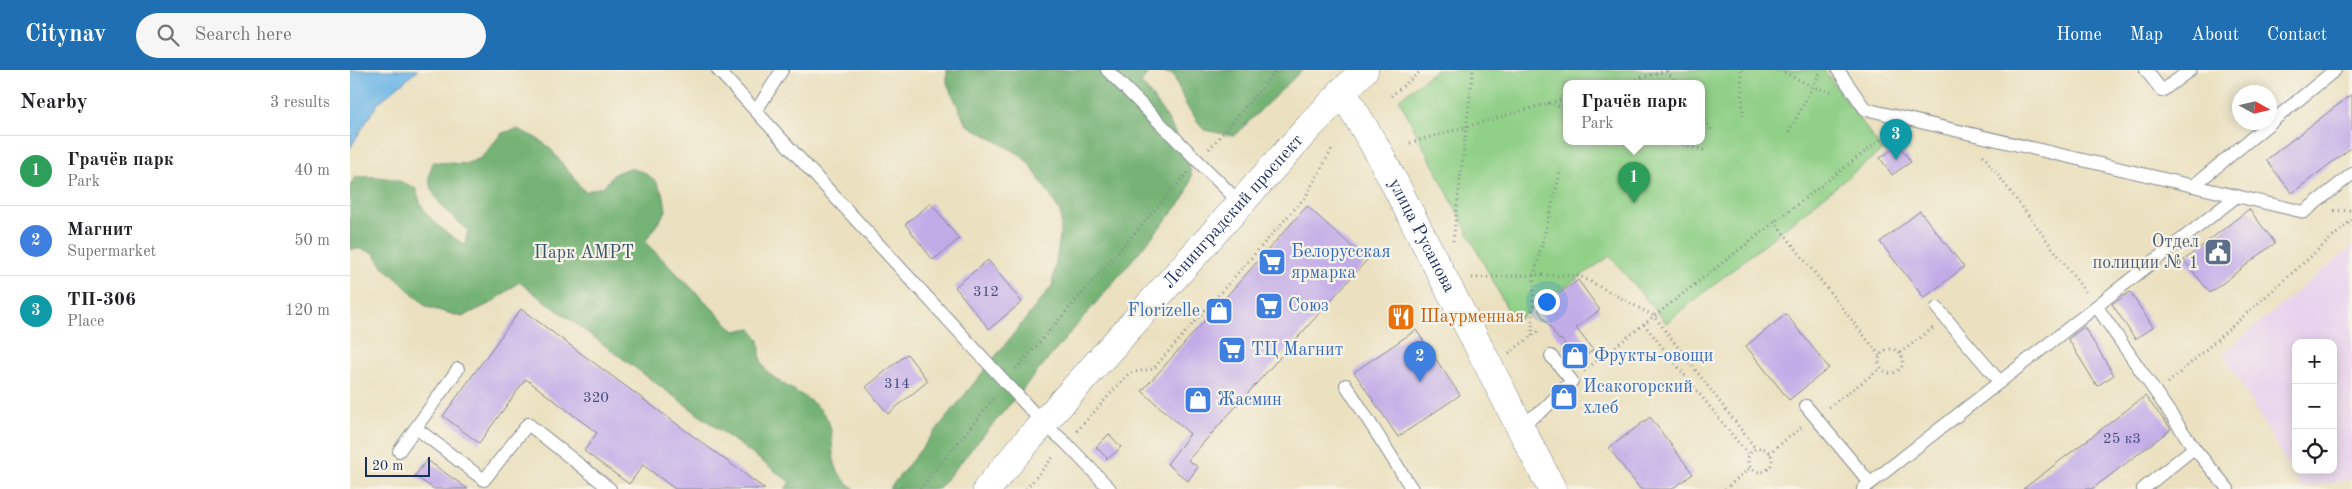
<!DOCTYPE html>
<meta charset="utf-8">
<style>
body{margin:0;font-family:"Old Standard TT",serif;background:#f6f6f6;color:#202124}
.controls{position:absolute;right:15px;bottom:15px;display:grid;overflow:hidden;border-radius:10px;box-shadow:0 2px 12px #0003}
.controls button{width:45px;height:45px;display:grid;place-items:center;padding:0;border:0;border-bottom:1px solid #e0e0e0;background:#fff;color:#202124;font:25px sans-serif}
.compass{position:absolute;left:1882px;top:15px;width:45px;height:45px;border-radius:50%;background:#fff;box-shadow:0 2px 12px #0003;rotate:98deg}
.scale{position:absolute;left:15px;bottom:12px;width:65px;box-sizing:border-box;padding-left:5px;border:2px solid #1b2f5e;border-top:0;font-size:14px;line-height:18px;white-space:nowrap;color:#1b2f5e;-webkit-text-stroke:4px #f7f3e8;paint-order:stroke}
.you{position:absolute;left:1196px;top:231px;width:18px;height:18px;margin:-12px;border:4px solid #fff;border-radius:50%;background:#1a73e8;box-shadow:0 0 0 8px #1a73e833}
.badge{display:grid;place-items:center;width:32px;height:32px;border-radius:50%;background:#1f6fb2;color:#fff;font-size:16px;font-weight:700}
.pin{position:absolute;translate:-50% -41px;filter:drop-shadow(0 1px 2px #0008)}
.pin::after{content:'';position:absolute;top:26px;width:18px;height:15px;background:inherit;clip-path:polygon(0 0,100% 0,50% 100%)}
.popup{position:absolute;left:1213px;top:10px;width:142px;height:65px;box-sizing:border-box;display:grid;place-content:center;border-radius:10px;background:#fff;filter:drop-shadow(0 1px 4px #0005);font-size:16px;white-space:nowrap;color:#757577}
.popup b{font-size:19px;color:#202124}
.popup::after{content:'';position:absolute;left:50%;top:100%;margin-left:-10px;border:10px solid transparent;border-top-color:#fff}
.list{margin:0;padding:0;list-style:none}
h2{display:flex;justify-content:space-between;align-items:center;height:65px;margin:0;padding:0 20px;font-size:21px}
h2 small{font-size:16px;font-weight:400;color:#757577}
.list li{display:grid;grid-template-columns:32px 1fr auto;gap:15px;align-items:center;box-sizing:border-box;height:70px;padding:0 20px;border-top:1px solid #e0e0e0}
.list b{display:block;font-size:19px;white-space:nowrap}
.list p{margin:0;font-size:16px;white-space:nowrap;color:#757577}
.list em{font-size:16px;font-style:normal;color:#757577}
.icon{flex:none;width:28px;height:28px;fill:none;stroke:currentColor;stroke-width:2;stroke-linecap:round;stroke-linejoin:round}
.map{position:relative;flex:none;width:2002px;height:419px;overflow:hidden}
header{display:flex;align-items:center;gap:30px;box-sizing:border-box;height:70px;padding:0 25px;background:#1f6fb2;color:#fff}
header strong{font-size:24px}
nav{display:flex;gap:28px;margin-inline-start:auto;font-size:18px}
.search{width:350px;height:45px;background:#f6f6f6;display:flex;align-items:center;gap:12px;box-sizing:border-box;padding:0 18px;border-radius:28px;color:#757577;font-size:19px}
main{display:flex}
aside{flex:1;background:#fff}
.map>svg:first-child{display:block}
.built{fill:#e8d2ee;fill-rule:evenodd}
.green{fill:#90d087;stroke:#568072;fill-rule:evenodd}
.forest{fill:#74b274;stroke:#487069}
.water{fill:#6eb7e6;stroke:#4473a2}
.building{fill:#c2ace8}
.lines{fill:none;stroke-linecap:round;stroke-linejoin:round}
.lane-casing{stroke:#83888f;stroke-width:14}
.secondary-casing{stroke:#83888f;stroke-width:29}
.path{stroke:#83888f;stroke-width:3;stroke-dasharray:1 4;stroke-linecap:butt}
.lane{stroke:#fff;stroke-width:12}
.secondary{stroke:#fff;stroke-width:28}
.labels{text-anchor:middle;dominant-baseline:central;stroke-width:4.5;stroke-linejoin:round;paint-order:stroke}
.number-label{font-size:15px;fill:#454e80}
.street-label{font-size:18px;fill:#1b2f5e;stroke:#f7f3e8}
.service-label{font-size:18px;fill:#4e5e75;stroke:#f7f3e8;text-anchor:end}
.shop-label{font-size:18px;fill:#366cbe;stroke:#f7f3e8;text-anchor:start}
.park-label{font-size:18px;fill:#385768;stroke:#f7f3e8}
.food-label{font-size:18px;fill:#c56008;stroke:#f7f3e8;text-anchor:start}
</style>
<header>
<strong>Citynav</strong>
<div class="search"><svg class="icon" aria-label="search" viewBox="0 0 24 24"><circle cx="10" cy="10" r="6"/><path d="M15 15l6 6"/></svg>Search here</div>
<nav><a>Home</a><a>Map</a><a>About</a><a>Contact</a></nav>
</header>
<main>
<aside>
<h2>Nearby<small>3 results</small></h2>
<ul class="list">
<li><span class="badge" style="background:#2e9e5b">1</span><div><b>Грачёв парк</b><p>Park</p></div><em>40 m</em></li>
<li><span class="badge" style="background:#3f7fe0">2</span><div><b>Магнит</b><p>Supermarket</p></div><em>50 m</em></li>
<li><span class="badge" style="background:#0f9aa8">3</span><div><b>ТП-306</b><p>Place</p></div><em>120 m</em></li>
</ul>
</aside>
<div class="map">
<svg width="2002" height="419" viewBox="0 0 2002 419">
<rect width="100%" height="100%" fill="#f7f3e8"/>
<filter id="ink" filterUnits="userSpaceOnUse"><feTurbulence type="fractalNoise" baseFrequency=".02" numOctaves="2"/><feDisplacementMap in="SourceGraphic" scale="10" xChannelSelector="R" yChannelSelector="G"/><feConvolveMatrix kernelMatrix="1 2 1 2 8 2 1 2 1" color-interpolation-filters="sRGB"/></filter>
<filter id="wash" filterUnits="userSpaceOnUse"><feTurbulence type="fractalNoise" baseFrequency=".0096" numOctaves="4" result="noise"/><feDisplacementMap in="SourceGraphic" scale="20" xChannelSelector="R" yChannelSelector="G"/><feGaussianBlur stdDeviation="1.12" result="paint"/><feColorMatrix in="noise" values="0 0 0 0 0 0 0 0 0 0 0 0 0 0 0 0 0 1.4 0 .05"/><feComposite in="paint" operator="in"/></filter>
<g filter="url(#wash)">
<rect width="100%" height="100%" fill="#ebe1c0"/>
<path class="built" d="M 2002,176 L 2002,409 L 1951,418 L 1873,283 ZM 1946,273 L 1983,273 L 1983,400 L 1946,400 Z"/>
<path class="green" d="M 1086,0 L 1474,0 L 1532,80 L 1316,253 L 1260,186 L 1164,252 L 1049,29 ZM 1352,14 L 1352,72 L 1216,72 L 1216,14 Z"/>
<g class="forest">
<path d="M 597,0 L 952,0 L 884,66 L 854,60 L 836,35 L 823,4 L 799,1 L 791,13 C 811,36 835,73 841,104 C 842,112 836,123 833,130 L 588,419 L 539,419 L 702,216 L 711,160 L 711,145 L 704,131 L 680,95 L 669,84 L 616,54 L 597,13 Z"/>
<path d="M 167,59 L 186,68 L 199,77 L 235,122 L 254,116 L 264,104 L 279,98 L 293,102 L 306,111 L 314,127 L 316,141 L 295,172 L 385,261 L 400,258 C 403,262 407,266 409,271 C 411,281 408,291 416,300 C 432,318 459,324 474,344 C 491,366 470,396 505,419 L 435,419 L 440,412 L 169,212 L 143,232 L 112,247 L 77,237 L 33,196 L 24,183 L 11,179 L 0,179 L 0,116 L 5,107 C 27,106 47,107 66,119 C 72,147 92,160 115,175 L 118,160 C 103,147 80,129 79,107 C 79,103 82,96 83,92 L 115,94 L 131,88 L 152,63 Z"/>
</g>
<polygon class="water" points="0,0 68,0 28,33 0,78"/>
<g id="blocks">
<g class="building">
<polygon points="2002,24 2002,77 1942,123 1916,90"/>
<polygon points="1549,75 1561,92 1542,105 1530,88"/>
<polygon points="581,133 609,169 583,190 555,154"/>
<polygon points="957,136 1017,190 838,390 848,397 838,411 817,394 840,364 792,321"/>
<polygon points="1899,139 1925,173 1860,223 1834,190"/>
<polygon points="1570,141 1614,197 1574,228 1530,172"/>
<polygon points="638,190 672,232 639,259 605,217"/>
<polygon points="1228,210 1250,240 1226,258 1243,280 1228,292 1211,269 1209,270 1188,240"/>
<polygon points="1780,222 1803,257 1785,269 1762,234"/>
<polygon points="171,239 415,419 325,419 293,395 279,414 234,381 247,363 176,309 129,373 93,346"/>
<polygon points="1436,244 1479,298 1439,330 1396,276"/>
<polygon points="1734,257 1764,305 1747,316 1718,269"/>
<polygon points="1066,260 1110,325 1048,367 1004,302"/>
<polygon points="557,284 578,311 538,344 516,317"/>
<polygon points="1795,326 1821,359 1742,419 1673,419"/>
<polygon points="1300,347 1343,404 1322,419 1290,419 1259,378"/>
<polygon points="759,364 771,377 758,389 746,377"/>
<polygon points="77,390 118,419 84,419 65,406"/>
</g>
</g>
</g>
<g filter="url(#ink)">
<use href="#blocks" fill-opacity="0" stroke="#83888f" stroke-width="1"/>
<g class="lines">
<defs>
<g id="lane">
<polyline points="368,0 694,354 716,373 760,419"/>
<polyline points="757,0 891,134"/>
<polyline points="1488,0 1515,39 1954,142 2002,104"/>
<polyline points="1796,0 1812,21 1840,0"/>
<polyline points="406,41 432,0"/>
<polyline points="1843,116 1985,0"/>
<polyline points="1747,237 1844,378 1878,419"/>
<polyline points="1587,238 1650,312"/>
<polyline points="996,315 1062,419"/>
<polyline points="1456,336 1520,413"/>
<polyline points="1169,356 1193,340 1222,311 1201,286"/>
<polyline points="66,358 134,410 178,354 260,419"/>
<polyline points="49,381 108,299"/>
<polyline points="1513,419 1887,126"/>
<polyline points="1793,419 1844,378"/>
</g>
<g id="secondary">
<path id="s1" d="M 992,21 L 1029,83 L 1202,419"/>
<path id="s2" d="M 637,419 L 679,369 L 960,56 L 1014,0"/>
</g>
</defs>
<use href="#lane" class="lane-casing"/>
<use href="#secondary" class="secondary-casing"/>
<g class="path">
<polyline points="1391,0 1393,46"/>
<polyline points="1430,0 1463,17 1483,22"/>
<polyline points="1317,1 1327,14"/>
<polyline points="1267,14 1319,0"/>
<polyline points="1041,26 1072,0"/>
<polyline points="1198,33 1216,39"/>
<polyline points="1352,46 1363,62"/>
<polyline points="1439,62 1470,3"/>
<polyline points="1324,72 1354,80"/>
<polyline points="1060,73 1216,28"/>
<polyline points="859,79 927,0"/>
<polyline points="1633,85 1737,224"/>
<polyline points="1984,141 2002,140"/>
<polyline points="1424,151 1530,286"/>
<polyline points="1103,171 1123,0"/>
<polyline points="1122,208 1184,205 1230,206 1304,246 1406,379"/>
<polyline points="1294,254 1399,386"/>
<polyline points="1182,266 1184,205 1211,99"/>
<circle cx="1541" cy="291" r="12"/>
<polyline points="1159,283 1190,260"/>
<polyline points="1550,283 1583,258"/>
<polyline points="666,299 838,102"/>
<polyline points="1234,301 1540,62"/>
<polyline points="1818,313 2002,150"/>
<polyline points="1479,337 1531,298"/>
<polyline points="727,361 779,303 803,299 956,126 983,77"/>
<circle cx="1410" cy="390" r="12"/>
<polyline points="1419,383 1452,357"/>
<polyline points="570,419 646,326"/>
<polyline points="676,419 704,386"/>
<polyline points="1375,419 1400,398"/>
</g>
<use href="#lane" class="lane"/>
<use href="#secondary" class="secondary"/>
</g>
</g>
<defs>
<symbol id="civic-square" viewBox="-11 -11 22 22"><rect x="-9" y="-9" width="18" height="18" rx="4" fill="#5c6f8a" stroke="#f7f3e8"/><path d="M-.6-6.5H3V-4.5H.6V-3L4-1V1h2V6H-6V1h2V-1L-.6-3ZM-1.2 2.5V6h2.4V2.5Z" fill="#fff"/></symbol>
<symbol id="supermarket-square" viewBox="-11 -11 22 22"><rect x="-9" y="-9" width="18" height="18" rx="4" fill="#3f7fe0" stroke="#f7f3e8"/><path d="M-6-5.5h2.5l.6 2H6L4.5 2H-2.5L-4.4-4H-6ZM-1.5 3.2a1.3 1.3 0 1 0 .1 0ZM3 3.2a1.3 1.3 0 1 0 .1 0Z" fill="#fff"/></symbol>
<symbol id="shop-square" viewBox="-11 -11 22 22"><rect x="-9" y="-9" width="18" height="18" rx="4" fill="#3f7fe0" stroke="#f7f3e8"/><path d="M-5-2.5h2.3a2.7 3.5 0 0 1 5.4 0H5L5.5 6h-11ZM-1.5-2.5h3a1.5 2.3 0 0 0-3 0Z" fill="#fff"/></symbol>
<symbol id="restaurant-square" viewBox="-11 -11 22 22"><rect x="-9" y="-9" width="18" height="18" rx="4" fill="#e8710a" stroke="#f7f3e8"/><path d="M-5-6h1v4h1v-4h1v4h1v-4h1v5L-1.5 .5V6h-2V.5L-5-1ZM5-6V6H3V1.5H1.5Q1.5-4 5-6Z" fill="#fff"/></symbol>
</defs>
<g fill-rule="evenodd">
<use href="#civic-square" x="1852" y="166" width="32" height="32"/>
<use href="#supermarket-square" x="906" y="176" width="32" height="32"/>
<use href="#supermarket-square" x="903" y="220" width="32" height="32"/>
<use href="#shop-square" x="853" y="225" width="32" height="32"/>
<use href="#restaurant-square" x="1035" y="231" width="32" height="32"/>
<use href="#supermarket-square" x="866" y="264" width="32" height="32"/>
<use href="#shop-square" x="1209" y="270" width="32" height="32"/>
<use href="#shop-square" x="1198" y="311" width="32" height="32"/>
<use href="#shop-square" x="832" y="314" width="32" height="32"/>
</g>
<g class="labels">
<g class="number-label">
<text x="636" y="222">312</text>
<text x="547" y="314">314</text>
<text x="246" y="328">320</text>
<text x="1772" y="369">25 к3</text>
</g>
<g class="street-label">
<text stroke="none"><textPath href="#s2" startOffset="371">Ленинградский проспект</textPath></text>
<text stroke="none"><textPath href="#s1" startOffset="165">улица Русанова</textPath></text>
</g>
<g class="service-label">
<text x="1849" y="172">Отдел<tspan x="1849" dy="21">полиции № 1</tspan></text>
</g>
<g class="shop-label">
<text x="941" y="182">Белорусская<tspan x="941" dy="21">ярмарка</tspan></text>
<text x="938" y="236">Союз</text>
<text x="850" y="241" text-anchor="end">Florizelle</text>
<text x="901" y="280">ТЦ Магнит</text>
<text x="1244" y="286">Фрукты-овощи</text>
<text x="1233" y="317">Исакогорский<tspan x="1233" dy="21">хлеб</tspan></text>
<text x="867" y="330">Жасмин</text>
</g>
<g class="park-label">
<text x="234" y="183">Парк АМРТ</text>
</g>
<g class="food-label">
<text x="1070" y="247">Шаурменная</text>
</g>
</g>
</svg>
<div class="controls">
<button>+</button>
<button>−</button>
<button><svg class="icon" aria-label="locate" viewBox="0 0 24 24"><circle cx="12" cy="12" r="6"/><path d="M12 2v4M12 18v4M2 12h4M18 12h4"/></svg></button>
</div>
<svg class="compass" viewBox="-18 -18 36 36"><path d="M0-13l5 13h-10z" fill="#e53935"/><path d="M0 13l5-13h-10z" fill="#757577"/></svg>
<div class="scale">20 m</div>
<div class="you"></div>
<div class="pin badge" style="left:1284px;top:133px;background:#2e9e5b">1</div>
<div class="popup"><b>Грачёв парк</b>Park</div>
<div class="pin badge" style="left:1070px;top:312px;background:#3f7fe0">2</div>
<div class="pin badge" style="left:1546px;top:90px;background:#0f9aa8">3</div>
</div>
</main>
